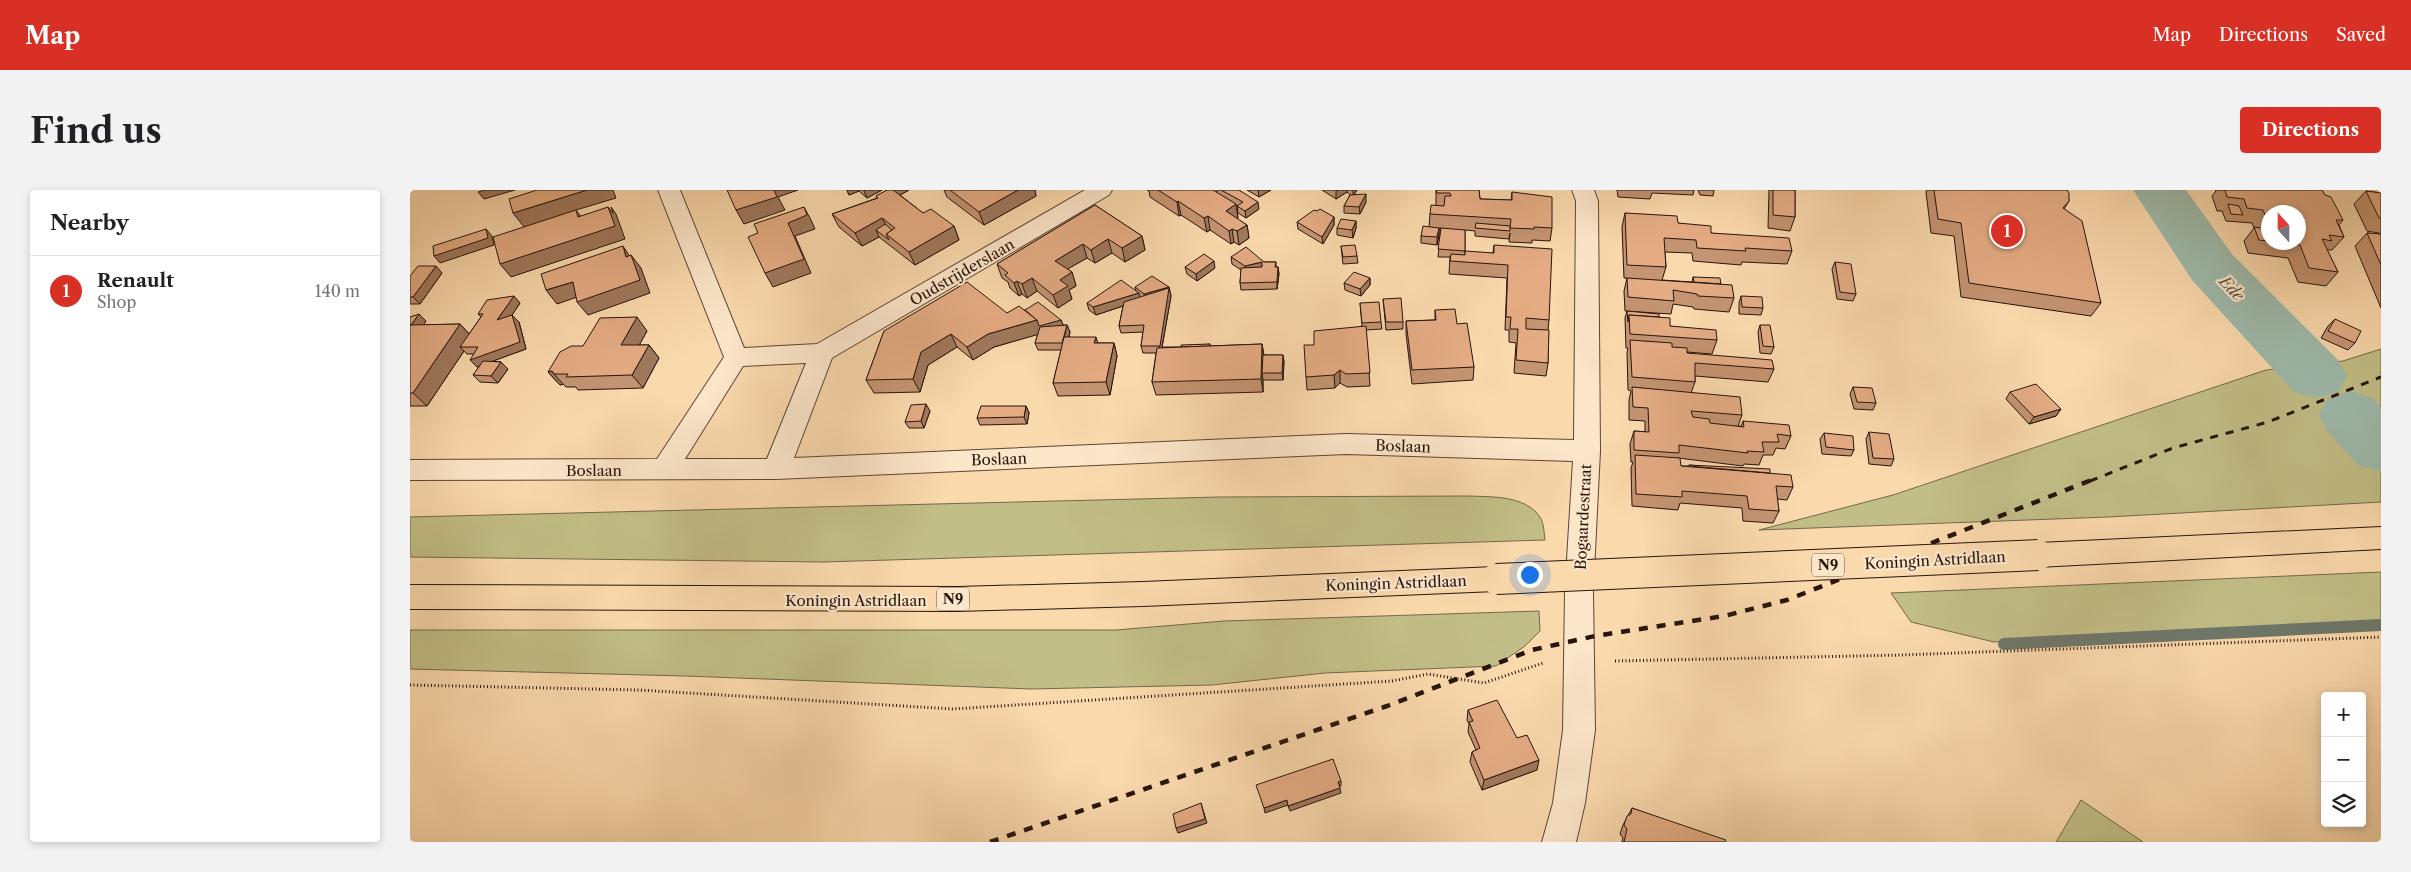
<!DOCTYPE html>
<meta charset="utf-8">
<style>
body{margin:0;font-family:"Libre Caslon Text",serif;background:#f2f2f2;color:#202124}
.controls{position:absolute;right:15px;bottom:15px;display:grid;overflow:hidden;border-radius:5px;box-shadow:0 2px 8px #0003}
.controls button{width:45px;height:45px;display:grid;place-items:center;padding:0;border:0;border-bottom:1px solid #e0e0e0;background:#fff;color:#202124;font:25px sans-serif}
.compass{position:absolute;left:1851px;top:15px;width:45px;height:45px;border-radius:50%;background:#fff;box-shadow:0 2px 8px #0003;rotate:339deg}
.you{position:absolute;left:1119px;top:384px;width:18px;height:18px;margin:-12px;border:4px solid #fff;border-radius:50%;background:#1a73e8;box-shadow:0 0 0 8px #1a73e833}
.badge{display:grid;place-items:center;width:32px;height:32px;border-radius:50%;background:#d93025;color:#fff;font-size:16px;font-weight:700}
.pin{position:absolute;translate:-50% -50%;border:2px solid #fff;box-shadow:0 1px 5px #0006}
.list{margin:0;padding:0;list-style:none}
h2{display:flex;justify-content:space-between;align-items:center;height:65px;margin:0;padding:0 20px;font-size:21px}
h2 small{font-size:16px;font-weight:400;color:#757577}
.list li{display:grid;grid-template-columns:32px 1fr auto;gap:15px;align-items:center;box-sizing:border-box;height:70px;padding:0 20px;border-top:1px solid #e0e0e0}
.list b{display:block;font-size:19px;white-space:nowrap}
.list p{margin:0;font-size:16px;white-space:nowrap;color:#757577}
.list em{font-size:16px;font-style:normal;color:#757577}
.icon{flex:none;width:28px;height:28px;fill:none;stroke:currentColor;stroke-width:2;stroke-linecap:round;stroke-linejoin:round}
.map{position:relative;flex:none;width:1971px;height:652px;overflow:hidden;border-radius:5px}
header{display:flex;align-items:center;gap:30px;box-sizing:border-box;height:70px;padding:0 25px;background:#d93025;color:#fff}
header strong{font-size:24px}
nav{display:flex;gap:28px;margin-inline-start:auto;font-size:18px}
.intro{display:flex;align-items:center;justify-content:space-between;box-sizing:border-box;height:120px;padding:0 30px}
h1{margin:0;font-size:35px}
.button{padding:12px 22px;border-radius:5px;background:#d93025;color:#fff;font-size:18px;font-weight:700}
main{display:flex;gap:30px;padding:0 30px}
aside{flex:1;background:#fff;border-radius:5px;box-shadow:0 2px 8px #0003}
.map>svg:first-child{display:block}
.green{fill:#c2be87;stroke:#74694a}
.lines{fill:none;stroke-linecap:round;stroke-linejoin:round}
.stream{stroke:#6e786c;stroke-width:12}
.river{fill:#9ebaab;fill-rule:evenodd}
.minor-casing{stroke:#5c4535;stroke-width:2}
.major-casing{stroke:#27140d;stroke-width:2}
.path{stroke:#27140d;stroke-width:3;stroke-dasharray:1 2.5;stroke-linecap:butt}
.minor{fill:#fce6ca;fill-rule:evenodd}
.major{fill:#fad9ad;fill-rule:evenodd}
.rail-far1{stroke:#27140d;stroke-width:3;stroke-dasharray:8 8;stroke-linecap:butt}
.rail{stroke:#27140d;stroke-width:4.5;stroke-dasharray:9 9;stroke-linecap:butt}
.major-bridge-casing{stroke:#27140d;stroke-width:32;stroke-linecap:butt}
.major-bridge{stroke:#fad9ad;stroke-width:30}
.wall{fill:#c59472;stroke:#27140d;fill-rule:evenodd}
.shaded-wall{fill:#a0785c;stroke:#27140d}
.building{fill:#e5ac84;stroke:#27140d}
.labels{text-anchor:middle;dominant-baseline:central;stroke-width:4.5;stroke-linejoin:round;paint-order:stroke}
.shield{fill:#fce6ca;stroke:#675346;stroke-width:1}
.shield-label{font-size:14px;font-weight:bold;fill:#27140d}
.street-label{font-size:15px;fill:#27140d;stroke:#fce6ca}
.water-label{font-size:16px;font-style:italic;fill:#514e44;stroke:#fce6ca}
</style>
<header>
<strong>Map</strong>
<nav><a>Map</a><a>Directions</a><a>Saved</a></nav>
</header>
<div class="intro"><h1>Find us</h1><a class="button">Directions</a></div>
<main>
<aside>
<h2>Nearby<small></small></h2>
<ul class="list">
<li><span class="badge">1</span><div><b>Renault</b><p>Shop</p></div><em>140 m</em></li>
</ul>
</aside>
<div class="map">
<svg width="1971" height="652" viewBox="0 0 1971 652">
<rect width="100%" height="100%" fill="#fad9ad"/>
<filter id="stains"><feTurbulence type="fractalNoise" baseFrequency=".004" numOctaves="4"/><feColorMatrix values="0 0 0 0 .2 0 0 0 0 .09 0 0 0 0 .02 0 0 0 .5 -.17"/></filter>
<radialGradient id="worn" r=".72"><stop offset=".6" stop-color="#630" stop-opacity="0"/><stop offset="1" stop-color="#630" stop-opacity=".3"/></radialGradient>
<g class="green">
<polygon points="1971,159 1971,312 1698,327 1349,340 1483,305 1856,180 1933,171"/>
<path d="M 1058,306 C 1081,307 1115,305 1130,327 C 1134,333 1134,343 1135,350 L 414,372 L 0,367 L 0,327 L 809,307 Z"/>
<polygon points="1971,382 1971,430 1584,452 1501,432 1481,403"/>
<polygon points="1129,421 1130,441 1115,456 1086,476 915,483 802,495 621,499 275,486 0,479 0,440 706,440 814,431"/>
<polygon points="1671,610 1733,652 1646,652"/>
</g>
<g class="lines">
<polyline class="stream" points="1594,454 1971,435"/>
<g class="river">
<polygon points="1723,0 1776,0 1822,64 1928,170 1937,186 1928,202 1906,208 1884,202 1782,90"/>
<polygon points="1940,201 1962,208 1971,217 1971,282 1948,275 1918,242 1909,225 1918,208"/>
</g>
<defs>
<path id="minor" d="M 248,0 L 270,0 L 334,158 L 407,154 L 675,0 L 702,0 L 699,5 L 422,168 L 384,268 L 936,244 L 1164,250 L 1166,11 L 1162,0 L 1184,0 L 1188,11 L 1190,261 L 1183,402 L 1185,540 L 1175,613 L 1166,652 L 1132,652 L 1143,613 L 1153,540 L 1155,402 L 1163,271 L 936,264 L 366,289 L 0,290 L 0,270 L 247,269 L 314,167 ZM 396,173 L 357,269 L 275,269 L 333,176 Z"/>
<g id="major">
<polygon points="1971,337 1971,359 1628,377 1618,373 1614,365 1618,357 1628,353"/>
<polygon points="1086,377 1096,380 1100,389 1096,398 1086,401 733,416 547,421 0,419 0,395 547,397 733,392"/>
</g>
</defs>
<use href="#minor" class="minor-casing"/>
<use href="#major" class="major-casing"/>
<g class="path">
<polyline points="1205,471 1492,465 1971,447"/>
<polyline points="0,495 229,500 543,519 982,491 1018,484 1074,493 1133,473"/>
</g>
<use href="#minor" class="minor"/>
<use href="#major" class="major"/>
<polyline class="rail-far1" points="1680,291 1763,258 1858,232 1971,187"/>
<polyline class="rail" points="580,652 977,516 1122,460 1185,446 1314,426 1377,410 1684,289"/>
<defs>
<polyline id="major-bridge" points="1086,389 1628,365"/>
</defs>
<use href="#major-bridge" class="major-bridge-casing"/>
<use href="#major-bridge" class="major-bridge"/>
</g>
<g class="wall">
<polygon points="437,0 472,0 457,8 449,1 439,5"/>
<polygon points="475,0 499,0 490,5 513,23 544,36 549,50 505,75 469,47 452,56 429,37 422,24 467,8 466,6 476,1"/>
<polygon points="534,0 625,0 626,6 574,35 537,7"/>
<polygon points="737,0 803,0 807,2 807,0 829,0 849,19 836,28 828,23 827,16 826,15 828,28 827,29 837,35 839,48 829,55 824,52 821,54 800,40 797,42 771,25 769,26 740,7 739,1"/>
<polygon points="837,0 861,0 849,7"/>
<polygon points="912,0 947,0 944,5 956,12 950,24 934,23 934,16 940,5 937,2 926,9"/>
<polygon points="1026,0 1069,0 1070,9 1101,10 1102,2 1142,38 1140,51 1122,50 1122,53 1099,52 1100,43 1099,49 1065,46 1065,41 1055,40 1055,65 1083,63 1084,55 1139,130 1138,140 1138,173 1136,186 1104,183 1106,153 1099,152 1099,140 1095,140 1097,88 1039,84 1040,67 1028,67 1031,38 1029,38 1029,45 1027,55 1011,53 1011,46 1019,37 1020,24 1026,15"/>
<polygon points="1207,0 1284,0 1283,5 1242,3 1240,9 1208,7"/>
<polygon points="1288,0 1304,0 1303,6 1290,5"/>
<polygon points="1359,0 1385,0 1385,27 1380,41 1358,38"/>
<polygon points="1517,0 1657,0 1659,11 1654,19 1691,113 1681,126 1551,107 1544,46 1521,43 1516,2"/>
<path d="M 1805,0 L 1912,0 L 1915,5 L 1933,30 L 1929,35 L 1934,47 L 1922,60 L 1917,60 L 1928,82 L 1916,96 L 1888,92 L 1878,68 L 1838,63 L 1834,51 L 1844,38 L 1842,33 L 1816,31 L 1812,21 L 1807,21 L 1802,6 L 1806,1 ZM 1858,22 L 1888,52 L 1858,52 Z"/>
<polygon points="1956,1 1971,3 1971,118 1945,56 1957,43 1970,44 1969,43 1957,41 1944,14"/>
<polygon points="685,15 732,46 735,60 715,72 702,63 685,73 677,68 657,79 662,82 666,96 659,100 662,109 648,118 627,101 617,108 612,104 609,106 600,98 598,92 592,88 587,74"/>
<polygon points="907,21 924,27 924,35 913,54 888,39 887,32"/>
<polygon points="1215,23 1268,33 1301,43 1382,61 1377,74 1332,72 1331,75 1283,71 1282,63 1255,62 1256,77 1252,90 1282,92 1283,87 1311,94 1324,108 1319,122 1284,119 1283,117 1263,114 1261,124 1215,121 1214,101 1217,88 1214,88 1212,37"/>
<polygon points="946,31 946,38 943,48 927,45 927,38"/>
<polygon points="931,56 947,66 948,73 933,74"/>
<polygon points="821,67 854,72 866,72 866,77 868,77 869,84 867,99 831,100 830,93 831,80 822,74"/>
<polygon points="1425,72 1446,104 1443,111 1427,109 1422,79"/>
<polygon points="775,77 805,78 787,91 777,84"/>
<polygon points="32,83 10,114 0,114 0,86"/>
<polygon points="960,88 960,95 951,106 935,100 934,93"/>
<polygon points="725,97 759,97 761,106 752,157 771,157 800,154 800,156 852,154 854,165 873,165 874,172 873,190 853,190 853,202 746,205 742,192 746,163 733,163 731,156 733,142 711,143 709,136 713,116 686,125 679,120 677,113 726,101"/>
<polygon points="1331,106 1353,118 1351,125 1329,124 1329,113"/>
<polygon points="973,109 993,132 993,139 976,140"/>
<polygon points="110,113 102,125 109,132 116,159 82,171 91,172 98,179 88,193 70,192 63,185 70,176 67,177 64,164 57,164 54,161 17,216 0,216 0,127 16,131 13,135 50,134 59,144 71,127 68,124"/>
<polygon points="950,113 971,132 972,139 956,140 960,196 937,197 930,193 925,198 897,200 896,187 904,155 952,136"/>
<polygon points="615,120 651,130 653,135 657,135 660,142 659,147 688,153 704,153 707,166 700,205 648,206 643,193 651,160 628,160 625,153 628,144 584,157 563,170 547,157 518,175 510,202 464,203 456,190 474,141 597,123"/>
<polygon points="1025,120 1047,134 1064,177 1063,190 1002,194 996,144 996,131 1025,130"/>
<polygon points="1217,121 1249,127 1260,136 1307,150 1302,164 1277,162 1277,163 1364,179 1358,192 1285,186 1285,192 1281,203 1332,225 1328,236 1331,236 1333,231 1381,246 1375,259 1366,258 1363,265 1353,265 1349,275 1334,274 1333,276 1268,268 1271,276 1279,276 1279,275 1360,283 1383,297 1377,310 1367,309 1369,321 1363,333 1333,331 1332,318 1270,313 1268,320 1222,316 1221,278 1223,272 1221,272 1220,254 1224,241 1235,242 1235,231 1219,230 1219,210 1221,201 1218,200 1217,163 1218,158 1216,158 1215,128"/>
<polygon points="1925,129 1945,153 1938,160 1911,148 1918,136"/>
<polygon points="1350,135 1364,157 1361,164 1350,163 1348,142"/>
<polygon points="237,141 229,155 239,155 249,168 233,198 168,200 166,197 156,197 153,194 150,195 138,182 173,156"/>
<polygon points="1443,197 1466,213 1463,220 1444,219 1440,204"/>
<polygon points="1600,202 1651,219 1646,226 1619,234 1596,209"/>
<polygon points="616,216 619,223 617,234 570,235 567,228"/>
<polygon points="520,221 514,238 499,238 495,232"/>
<polygon points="1459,242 1484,269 1481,276 1459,274 1456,249"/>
<polygon points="1414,243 1444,260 1441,266 1412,264 1410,249"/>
<polygon points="1058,520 1107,548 1127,580 1072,600 1060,572 1062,562 1066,560 1058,542 1059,534 1057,530"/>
<polygon points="1222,618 1315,652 1212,652 1213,648 1210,644 1213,635"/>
</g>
<g class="shaded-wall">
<polygon points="75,0 105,0 74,9 68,2"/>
<polygon points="177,0 203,0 206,8 166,20 175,32 198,17 203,23 201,17 206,24 215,49 101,87 90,74 114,37 103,23"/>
<polygon points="364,0 388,0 368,7 375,20 334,34 326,20"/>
<polygon points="437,0 449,0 449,1 439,5"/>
<polygon points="455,0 472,0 457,8 454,1"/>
<polygon points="483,0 499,0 485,8"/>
<polygon points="608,0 625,0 626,6 574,35 569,22"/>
<polygon points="848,0 861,0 849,7"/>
<polygon points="928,0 937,0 937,2 926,9 926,1"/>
<polygon points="943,0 947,0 943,6"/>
<polygon points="956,4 956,12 950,24 949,17"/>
<polygon points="768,11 771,25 769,26 767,12"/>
<polygon points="848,12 849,19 836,28 835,21"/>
<polygon points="826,14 828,28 818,35 816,21"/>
<polygon points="394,17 401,30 405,39 385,46 401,83 363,97 355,83 378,33"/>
<polygon points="798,26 800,40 797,42 794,28"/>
<polygon points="924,27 924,35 913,54 912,47"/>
<polygon points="472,28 479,41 466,40 469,47 452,56 445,43"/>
<polygon points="946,31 946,38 943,48 942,40"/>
<polygon points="837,35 839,48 829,55 827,41"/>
<polygon points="544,36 549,50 505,75 499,62"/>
<polygon points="1029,38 1029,45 1027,55 1027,47"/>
<polygon points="76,39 82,46 84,55 30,73 24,66"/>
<polygon points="822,39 824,52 821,54 819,41"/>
<polygon points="732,46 735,60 715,72 712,58"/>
<polygon points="698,49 702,63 685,73 681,60"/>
<polygon points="673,54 677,68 649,84 645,71"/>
<polygon points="213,56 222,70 216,67"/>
<polygon points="221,65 231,78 240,103 178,125 167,112"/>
<polygon points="804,71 805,78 787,91 786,84"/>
<polygon points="852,72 853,79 836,83 835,76"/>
<polygon points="26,76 32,83 10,114 3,107"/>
<polygon points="868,77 869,84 867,99 867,92"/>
<polygon points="662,82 666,96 659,100 662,109 648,118 643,105 650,90"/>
<polygon points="622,88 627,101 617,108 612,94"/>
<polygon points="960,88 960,95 951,106 950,99"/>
<polygon points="607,91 612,104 609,106 604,93"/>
<polygon points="163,92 173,105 147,114 136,100"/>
<polygon points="759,97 761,106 751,163 734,104"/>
<polygon points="729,103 731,110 686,125 683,117"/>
<polygon points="104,106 110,113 94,137 87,130"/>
<polygon points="9,124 16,131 0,154 0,137"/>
<polygon points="102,125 109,132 116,159 67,177 60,170"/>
<polygon points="227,127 237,141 222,168 211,155"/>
<polygon points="627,130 651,130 654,137 584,157 563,170 557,157 578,144"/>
<polygon points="50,134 63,148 50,157 54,161 17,216 3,203"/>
<polygon points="657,135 660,142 655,160 653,153"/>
<polygon points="541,144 547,157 518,175 510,202 503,189 511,162"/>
<polygon points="686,147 690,160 684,153"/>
<polygon points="704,153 707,166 700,205 696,192"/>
<polygon points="852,154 854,167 852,183 853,190 853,202 851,189"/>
<polygon points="239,155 249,168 233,198 222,185"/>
<polygon points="873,165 874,172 873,190 872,183"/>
<polygon points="91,172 98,179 88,193 81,186"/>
<polygon points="930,180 930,193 925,198 924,185"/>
<polygon points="142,181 144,184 153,194 150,195 138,182"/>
<polygon points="516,214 520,221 514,238 511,231"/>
<polygon points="616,216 619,223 617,234 614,227"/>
<polygon points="1651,219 1646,226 1619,234 1624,227"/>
<polygon points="1129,570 1127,580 1072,600 1074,590"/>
<polygon points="931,591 931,596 929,597 928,592"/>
<polygon points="930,598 931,603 880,621 878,616"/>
<polygon points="877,610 878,615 855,623 854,618"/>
<polygon points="791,613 797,633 768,643 766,638"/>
</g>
<g class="building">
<polygon points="127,0 177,0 103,23 99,9"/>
<polygon points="317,0 364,0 367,7 326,20"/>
<polygon points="477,0 483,0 513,23 521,19 544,36 499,62 476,44 485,38 472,28 445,43 422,24 468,8 466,6"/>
<polygon points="540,0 608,0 569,22"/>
<polygon points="748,0 803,0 826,14 816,21 837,35 827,41 822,39 819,41 798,26 794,28 768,11 767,12"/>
<polygon points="811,0 829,0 848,12 835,21 827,16 833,12"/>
<polygon points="1026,0 1069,0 1070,9 1102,10 1102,2 1142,7 1142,38 1124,37 1124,39 1100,38 1101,29 1020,24 1021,15 1034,16 1035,6 1041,6 1040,3 1027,3"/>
<polygon points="1363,0 1385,0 1385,27 1363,25"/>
<polygon points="1524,0 1657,0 1659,3 1659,11 1653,18 1672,31 1691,113 1559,93 1551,33 1528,29"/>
<polygon points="1815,0 1912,0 1915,5 1921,7 1933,30 1926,30 1934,47 1919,45 1922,51 1912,49 1928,82 1899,78 1890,55 1869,52 1888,52 1888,22 1858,22 1858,32 1853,20 1837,18 1834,9 1817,7"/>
<polygon points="1956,1 1971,3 1971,28 1969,28"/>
<polygon points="956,4 949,17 934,16 940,5"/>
<polygon points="1818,14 1829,16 1833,25 1821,24"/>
<polygon points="685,15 732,46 712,58 698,49 681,60 673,54 645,71 662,82 650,90 658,96 643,105 622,88 612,94 607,91 604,93 595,85 598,83 587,74"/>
<polygon points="198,17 205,36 90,74 83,47 166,20 168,27"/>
<polygon points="394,17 397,25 378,33 394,69 355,83 338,47 348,43 344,34"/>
<polygon points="910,19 924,27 912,47 887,32 904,20 907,21"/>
<polygon points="1215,23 1267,26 1268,33 1301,36 1301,43 1379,48 1382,61 1335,58 1336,61 1287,58 1286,50 1254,48 1256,77 1217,75"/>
<polygon points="931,29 946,31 942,40 927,38"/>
<polygon points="1066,33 1100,36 1100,41 1065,38"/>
<polygon points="475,34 482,40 476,44 479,50 466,40"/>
<polygon points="1013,36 1029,38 1027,47 1011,46"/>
<polygon points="1844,37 1858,39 1858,51 1849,50"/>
<polygon points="1031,38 1055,40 1055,61 1028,59"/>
<polygon points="76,39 78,48 24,66 23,56"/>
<polygon points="1957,43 1971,44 1971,75"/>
<polygon points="945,55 947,66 933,67 931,56"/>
<polygon points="1084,55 1142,59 1139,130 1116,128 1116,139 1139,140 1138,173 1106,170 1108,139 1100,139 1101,127 1096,127 1098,75 1040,71 1041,64 1055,65 1055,61 1084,63"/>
<polygon points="213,56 216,67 221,65 230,90 167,112 163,92 136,100 131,84"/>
<polygon points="836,57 854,72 866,72 865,77 868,77 867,92 830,93 831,78 852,77 852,72 835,76 821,67"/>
<polygon points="794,64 804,71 786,84 775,77"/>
<polygon points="1425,72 1441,74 1446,104 1430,102"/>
<polygon points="8,76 26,76 3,107 0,107 0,86"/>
<polygon points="944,82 960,88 950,99 934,93"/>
<polygon points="742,86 759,97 734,104 725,97"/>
<polygon points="1283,87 1310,88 1311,94 1284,92"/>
<polygon points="1217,88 1322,95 1324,108 1288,106 1287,104 1263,100 1264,111 1218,107"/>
<polygon points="711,90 729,103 683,117 677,113"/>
<polygon points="557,92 597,123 609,116 627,130 578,144 557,157 541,144 511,162 503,189 456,190 474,141"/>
<polygon points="759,98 750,156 731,156 734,135 709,136 714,112"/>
<polygon points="104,106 87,130 102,125 110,152 60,170 68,157 50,157 73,124 68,124 77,110"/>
<polygon points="1331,106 1352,107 1353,118 1332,117"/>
<polygon points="991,108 993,132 976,132 973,109"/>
<polygon points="628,112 651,130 629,136 627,130 615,120"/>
<polygon points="969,112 971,132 952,133 950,113"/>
<polygon points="1045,119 1047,134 1057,133 1064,177 1002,180 996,131 1026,130 1025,120"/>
<polygon points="1217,121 1249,124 1249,127 1219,125 1218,132"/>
<polygon points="9,124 1,135 0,135 0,127"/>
<polygon points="1219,125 1260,128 1260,136 1306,140 1307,150 1220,144"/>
<polygon points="227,127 211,155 239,155 222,185 156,187 158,184 144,184 142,181 138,182 150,162 161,156 173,156 190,128"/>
<polygon points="1925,129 1951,141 1945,153 1918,141"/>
<polygon points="50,134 3,203 0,203 0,135"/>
<polygon points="657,135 652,153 625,153 630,137"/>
<polygon points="1350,135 1360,135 1364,157 1353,156"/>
<polygon points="956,136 960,183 936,184 930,180 924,185 896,187 894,155 904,155 904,141"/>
<polygon points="654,147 686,147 684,153 704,153 696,192 643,193"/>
<polygon points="1220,150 1262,153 1262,157 1277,158 1277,163 1362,170 1364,179 1285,173 1285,192 1222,187"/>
<polygon points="800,154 800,156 771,157 771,155"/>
<polygon points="852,154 851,189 742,192 747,158"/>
<polygon points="853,165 873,165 872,183 852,183"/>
<polygon points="73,171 91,172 81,186 63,185"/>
<polygon points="1626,194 1651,219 1624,227 1600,202"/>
<polygon points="1222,197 1330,207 1332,225 1281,221 1283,227 1299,229 1300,233 1334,237 1333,231 1379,235 1381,246 1367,244 1369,252 1352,252 1354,262 1337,261 1338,263 1269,255 1269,263 1224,260 1224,241 1239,242 1238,218 1223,217"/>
<polygon points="1443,197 1462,198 1466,213 1447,212"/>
<polygon points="516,214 511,231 495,232 501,215"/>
<polygon points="571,216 616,216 614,227 567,228"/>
<polygon points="1459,242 1479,244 1484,269 1463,268"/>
<polygon points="1414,243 1443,246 1444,260 1416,257"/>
<polygon points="1225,265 1270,268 1271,276 1381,285 1383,297 1366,296 1369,321 1339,319 1337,306 1272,301 1272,307 1226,304"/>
<polygon points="1279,275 1360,279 1360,283 1279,276"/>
<polygon points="1087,510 1107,548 1117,545 1129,570 1074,590 1062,562 1070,558 1059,532 1063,531 1058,520"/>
<polygon points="923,569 931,591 928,592 930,598 878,616 877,610 854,618 846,595"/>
<polygon points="791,613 795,629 766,638 763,624"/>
<polygon points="1222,618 1316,650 1315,652 1214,652 1217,639 1214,635 1217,626 1221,624"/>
</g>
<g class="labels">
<g class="shield">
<rect x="1402" y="363.5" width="32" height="23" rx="4"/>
<rect x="527" y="397.5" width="32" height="23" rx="4"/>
</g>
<g class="shield-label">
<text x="1418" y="375">N9</text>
<text x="543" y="409">N9</text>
</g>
<g class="street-label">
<text transform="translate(552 82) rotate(-30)">Oudstrijderslaan</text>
<text transform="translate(993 256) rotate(2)">Boslaan</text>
<text transform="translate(589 269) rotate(-2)">Boslaan</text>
<text x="184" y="280">Boslaan</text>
<text transform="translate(1173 327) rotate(-87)">Bogaardestraat</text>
<text transform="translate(1525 370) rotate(-3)">Koningin Astridlaan</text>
<text transform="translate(986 393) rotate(-2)">Koningin Astridlaan</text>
<text x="446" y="410">Koningin Astridlaan</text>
</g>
<g class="water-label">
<text transform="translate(1822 98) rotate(46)">Ede</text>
</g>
</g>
<rect width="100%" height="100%" filter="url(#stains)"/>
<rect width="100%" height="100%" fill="url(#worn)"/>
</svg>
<div class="controls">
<button>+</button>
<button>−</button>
<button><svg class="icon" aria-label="layers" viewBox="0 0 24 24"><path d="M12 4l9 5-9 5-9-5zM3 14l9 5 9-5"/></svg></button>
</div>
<svg class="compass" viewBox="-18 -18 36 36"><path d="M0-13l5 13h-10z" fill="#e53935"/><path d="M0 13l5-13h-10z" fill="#757577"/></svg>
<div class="you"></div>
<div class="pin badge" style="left:1597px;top:41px">1</div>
</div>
</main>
